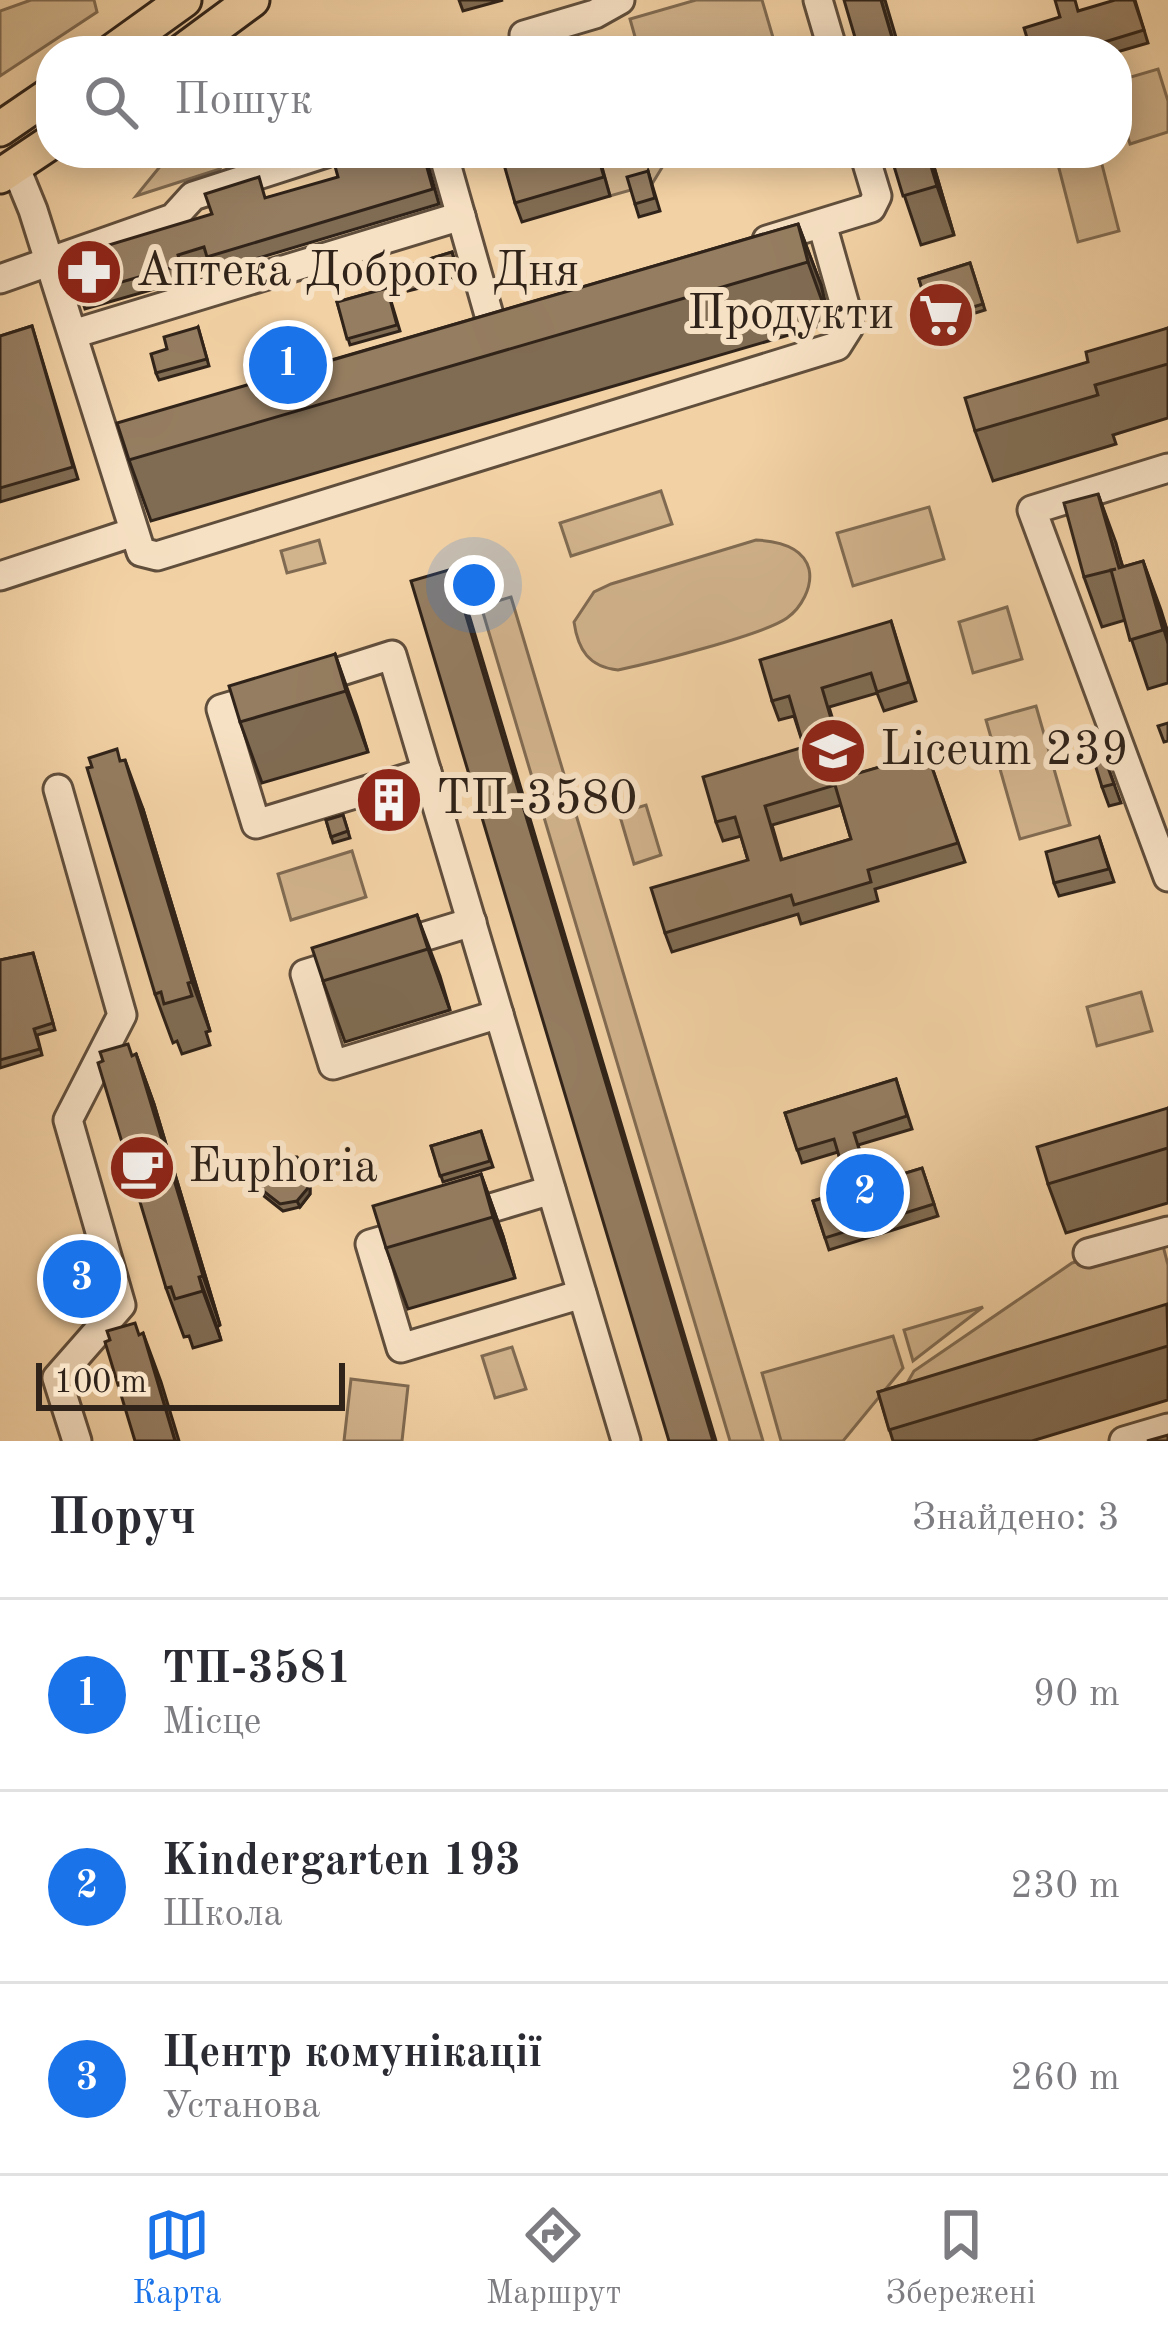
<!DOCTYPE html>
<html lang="uk">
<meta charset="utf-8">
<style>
body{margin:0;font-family:"Old Standard TT",serif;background:#f7f7f7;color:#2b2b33}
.scale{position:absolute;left:36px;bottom:30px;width:309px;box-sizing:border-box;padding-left:12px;border:6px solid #302319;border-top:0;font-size:33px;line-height:42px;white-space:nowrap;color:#302319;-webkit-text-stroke:9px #f7e1c4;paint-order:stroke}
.you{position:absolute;left:474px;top:585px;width:42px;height:42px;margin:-30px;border:9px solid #fff;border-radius:50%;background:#1a73e8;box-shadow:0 0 0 18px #1a73e833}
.badge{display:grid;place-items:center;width:78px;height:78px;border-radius:50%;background:#1a73e8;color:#fff;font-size:39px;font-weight:700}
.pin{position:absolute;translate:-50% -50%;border:6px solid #fff;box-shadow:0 3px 12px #0006}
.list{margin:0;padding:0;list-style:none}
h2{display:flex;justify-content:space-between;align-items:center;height:156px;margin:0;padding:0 48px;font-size:51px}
h2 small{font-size:39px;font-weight:400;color:#7c7c81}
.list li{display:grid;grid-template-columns:78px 1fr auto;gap:36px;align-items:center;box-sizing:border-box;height:192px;padding:0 48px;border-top:3px solid #e1e1e2}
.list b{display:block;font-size:45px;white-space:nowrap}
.list p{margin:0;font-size:39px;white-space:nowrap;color:#7c7c81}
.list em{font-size:39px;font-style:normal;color:#7c7c81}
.icon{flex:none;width:66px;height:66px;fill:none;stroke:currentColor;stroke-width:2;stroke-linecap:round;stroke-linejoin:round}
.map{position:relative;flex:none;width:1168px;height:1441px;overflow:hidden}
.search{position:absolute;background:#fff;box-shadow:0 6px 30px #0003;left:36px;right:36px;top:36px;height:132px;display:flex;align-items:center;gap:30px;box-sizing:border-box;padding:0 42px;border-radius:48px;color:#7c7c81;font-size:45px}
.sheet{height:732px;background:#fff}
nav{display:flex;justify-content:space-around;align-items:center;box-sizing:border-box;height:168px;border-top:3px solid #e1e1e2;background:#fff;font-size:33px;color:#7c7c81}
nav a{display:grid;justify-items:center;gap:6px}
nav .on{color:#1a73e8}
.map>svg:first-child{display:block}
.green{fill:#d1b38c;stroke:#806b52;stroke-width:3}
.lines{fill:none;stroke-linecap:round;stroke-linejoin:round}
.minor-casing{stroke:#604e3c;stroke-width:33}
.major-casing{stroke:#302319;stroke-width:39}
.minor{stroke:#f7e1c4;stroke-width:27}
.major{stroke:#f2d1a4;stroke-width:33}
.wall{fill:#806c53;stroke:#302319;stroke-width:3;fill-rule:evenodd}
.shaded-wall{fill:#685844;stroke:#302319;stroke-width:3}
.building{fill:#957d61;stroke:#302319;stroke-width:3;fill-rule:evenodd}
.labels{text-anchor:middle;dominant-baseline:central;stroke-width:12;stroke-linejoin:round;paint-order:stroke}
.poi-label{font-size:48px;fill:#302319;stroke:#f7e1c4;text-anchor:start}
</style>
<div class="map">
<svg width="1168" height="1441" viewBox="0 0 1168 1441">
<rect width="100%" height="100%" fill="#f2d1a4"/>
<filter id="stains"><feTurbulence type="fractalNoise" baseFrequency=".00167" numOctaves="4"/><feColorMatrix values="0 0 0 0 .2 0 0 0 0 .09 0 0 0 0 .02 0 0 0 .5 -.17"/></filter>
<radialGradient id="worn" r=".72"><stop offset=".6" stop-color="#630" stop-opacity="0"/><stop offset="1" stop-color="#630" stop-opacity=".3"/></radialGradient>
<g class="green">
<polygon points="31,0 94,0 97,12 0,76 0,11"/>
<polygon points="696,0 762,0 777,51 639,51 630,19"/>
<polygon points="1158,69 1168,101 1168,132 1130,144 1117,101 1117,81"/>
<polygon points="171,153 227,153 220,169 136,196"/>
<polygon points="598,153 665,153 666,161 652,184 610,196"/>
<polygon points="1055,153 1099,153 1119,231 1078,242"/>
<polygon points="661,491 672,524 571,556 560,523"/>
<polygon points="929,507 944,559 853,586 837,533"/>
<polygon points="319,540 325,563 287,573 281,551"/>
<path d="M 756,540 C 776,541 803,546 809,569 C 813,587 801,608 787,618 C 763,635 651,663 618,670 C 589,667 578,650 574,622 L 594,592 L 611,584 Z"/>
<polygon points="511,597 763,1441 730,1441 481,606"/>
<polygon points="1007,607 1022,659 973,673 959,622"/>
<polygon points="1036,706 1070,825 1020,839 986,720"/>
<polygon points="646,805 661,855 634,864 619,813"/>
<polygon points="352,851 366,897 291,920 278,874"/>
<polygon points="1141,992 1152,1031 1097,1046 1087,1007"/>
<polygon points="1161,1238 1168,1265 1168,1329 895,1404 914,1371 1072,1263"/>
<polygon points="983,1307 913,1361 904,1330"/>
<polygon points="893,1336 903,1368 843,1441 781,1441 762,1373"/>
<polygon points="512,1347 526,1389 495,1398 482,1356"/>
<polygon points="351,1379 408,1386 402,1441 344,1441"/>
</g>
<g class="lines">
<defs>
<g id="minor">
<polyline points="818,0 833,51"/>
<polyline points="524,35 595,14 620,0"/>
<polyline points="443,153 491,322"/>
<polyline points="15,166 33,210 141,552 157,556 837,346 849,327 848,316 822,224"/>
<polyline points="767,240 871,208 877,196 864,153"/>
<polyline points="0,279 173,218 193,196 326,153"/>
<polyline points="73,334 461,216"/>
<polyline points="1168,468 1032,510 1168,877"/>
<polyline points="0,576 134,532"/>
<polyline points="307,682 392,655 626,1441"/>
<polyline points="271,694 221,709 256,824 427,772"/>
<polyline points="58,789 122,1015 68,1120 121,1305 57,1378 77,1441"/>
<polyline points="390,947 472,922"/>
<polyline points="353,959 305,974 333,1065 499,1014"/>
<polyline points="458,1218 551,1190"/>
<polyline points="415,1231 370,1244 401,1348 582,1294"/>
<polyline points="1088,1253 1168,1231"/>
<polyline points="1124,1441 1168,1428"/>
</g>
<g id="major">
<polyline points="113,51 184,0"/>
<polyline points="183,51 252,0"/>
<polyline points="0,129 51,94"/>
<polyline points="0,176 51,142"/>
</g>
</defs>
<use href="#minor" class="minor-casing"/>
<use href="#major" class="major-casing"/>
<use href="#minor" class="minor"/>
<use href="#major" class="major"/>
</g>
<g class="wall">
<polygon points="459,0 503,0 463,11"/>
<polygon points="1135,0 1148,43 1117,52 1031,51 1060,17 1079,11"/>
<polygon points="505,153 598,153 610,196 522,222 515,203"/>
<polygon points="890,153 930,153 954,235 921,245"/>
<polygon points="426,158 439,204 212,272 209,263 183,270 186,280 85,309 80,294 266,198"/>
<polygon points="648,171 660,211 639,217 635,204"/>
<polygon points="798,224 821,285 830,323 151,521 129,460 276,376 269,353 296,345 304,368"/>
<polygon points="452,252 460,278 408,291 400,268"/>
<polygon points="970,263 985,310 933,326 919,279"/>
<polygon points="387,288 400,331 350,345 337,302"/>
<polygon points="32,326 78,479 0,502 0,336"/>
<polygon points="198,327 209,366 159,380 156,373"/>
<polygon points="1168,328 1168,418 1113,435 1116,444 993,481 975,431 1088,362"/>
<polygon points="1098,494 1123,567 1143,561 1168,633 1168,683 1148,689 1125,620 1102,627 1084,577"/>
<path d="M 891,621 L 916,701 L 884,711 L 877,693 L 829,707 L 850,776 L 927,753 L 965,862 L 875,889 L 878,901 L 801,924 L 798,914 L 672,952 L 665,933 L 748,860 L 741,836 L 723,841 L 716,822 L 804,747 L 794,716 L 779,720 L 772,701 ZM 841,805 L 851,839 L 782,860 L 772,825 Z"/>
<polygon points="335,654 368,752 262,783 240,722"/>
<polygon points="1094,729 1121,803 1109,806 1102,787"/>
<polygon points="121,761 143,809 210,1031 206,1032 210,1045 182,1054 177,1041 173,1043 155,994"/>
<polygon points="401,792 406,805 378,814 373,800"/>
<polygon points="343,815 350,838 333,843 326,820"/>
<polygon points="1099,837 1114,882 1059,896 1054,883"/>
<polygon points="417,915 450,1010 345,1042 323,981"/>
<polygon points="33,953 55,1030 37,1035 42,1055 0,1068 0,960"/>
<polygon points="136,1054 154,1104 220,1325 217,1327 221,1340 193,1348 189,1336 184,1337 166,1288 132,1056"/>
<polygon points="896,1079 912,1129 858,1145 870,1184 922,1168 938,1216 829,1250 813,1201 849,1190 838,1152 802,1163 785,1113"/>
<polygon points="1168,1108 1168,1203 1066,1233 1048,1184"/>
<polygon points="481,1131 493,1167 443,1182 431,1146"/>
<polygon points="481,1174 503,1236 515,1278 408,1309 386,1248"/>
<polygon points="310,1177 310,1194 300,1207 283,1211 264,1196 262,1190"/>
<polygon points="83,1242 100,1297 70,1305 66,1292"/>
<polygon points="1168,1308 1168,1400 1032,1441 893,1441 878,1392"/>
</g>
<g class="shaded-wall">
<polygon points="881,0 885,0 900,51 896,51"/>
<polygon points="927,153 930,153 954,235 937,186"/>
<polygon points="798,224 821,285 830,323 808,262"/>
<polygon points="1098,494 1116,543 1136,617 1119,568"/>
<polygon points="1143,561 1161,610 1168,633 1168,643"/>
<polygon points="452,569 470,618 716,1441 713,1441"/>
<polygon points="335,654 357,716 368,752 346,691"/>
<polygon points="125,760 143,809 210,1031 192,982"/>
<polygon points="417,915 440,976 450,1010 428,949"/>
<polygon points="136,1054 154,1104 220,1325 203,1276"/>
<polygon points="308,1171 310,1177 310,1194 300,1207 297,1201"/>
<polygon points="481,1174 503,1236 515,1278 493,1217"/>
<polygon points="199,1277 217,1327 221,1340 203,1291"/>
<polygon points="143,1333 161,1382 179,1441 175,1441"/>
</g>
<g class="building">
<polygon points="844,0 881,0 896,51 859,51"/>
<polygon points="1055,0 1075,0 1078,11 1115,0 1134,0 1144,30 1075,51 1031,51 1024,28 1060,17"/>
<polygon points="355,153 423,153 433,189 207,257 204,247 178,255 181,265 80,294 69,257 212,214 205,194 259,177 265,198 338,177 333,159"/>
<polygon points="505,153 597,153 604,177 515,203 501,154"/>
<polygon points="890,153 927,153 937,186 903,196"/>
<polygon points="648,171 655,198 635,204 627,177"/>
<polygon points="798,224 808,262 129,460 117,423"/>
<polygon points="452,252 457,271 405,284 400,268"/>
<polygon points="970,263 983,304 931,320 919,279"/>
<polygon points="387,288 397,325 347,339 337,302"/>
<polygon points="32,326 73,467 0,488 0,336"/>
<polygon points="198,327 207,359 156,373 151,354 167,349 164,337"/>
<polygon points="1168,328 1168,364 1095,385 1098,395 975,431 965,398 1088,362 1086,352"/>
<polygon points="296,345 302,364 274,373 269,353"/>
<polygon points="1098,494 1119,568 1143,561 1163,630 1130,640 1111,570 1116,569 1084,577 1064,503"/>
<polygon points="452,569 713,1441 669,1441 411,581"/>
<path d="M 891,621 L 909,682 L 877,692 L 871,673 L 822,688 L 838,742 L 849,776 L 927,753 L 958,843 L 868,870 L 871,882 L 794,905 L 791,895 L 665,933 L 651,888 L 748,860 L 735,817 L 716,822 L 703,777 L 804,747 L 789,696 L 772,701 L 760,660 ZM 835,785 L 851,839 L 781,860 L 765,806 Z"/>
<polygon points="335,654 346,691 240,722 229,686"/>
<polygon points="1168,723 1168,741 1164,742 1158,726"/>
<polygon points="1094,729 1114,784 1102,787 1085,732"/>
<polygon points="117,749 120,761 125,760 192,982 188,983 192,996 164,1004 161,992 155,994 87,768 92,767 89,758"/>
<polygon points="401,792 403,799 375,808 373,800"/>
<polygon points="343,815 348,831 331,837 326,820"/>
<polygon points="1099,837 1109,869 1054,883 1046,852"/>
<polygon points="417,915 428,949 323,981 312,948"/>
<polygon points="33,953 53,1023 34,1029 40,1049 0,1060 0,960"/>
<polygon points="128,1044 132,1056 136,1054 203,1276 199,1277 203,1291 175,1299 171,1287 166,1288 98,1063 103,1061 100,1052"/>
<polygon points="896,1079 907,1116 854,1133 870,1184 922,1168 934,1204 825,1238 813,1201 849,1190 834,1139 797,1150 785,1113"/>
<polygon points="1168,1108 1168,1148 1048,1184 1037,1147"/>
<polygon points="481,1131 490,1161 440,1176 431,1146"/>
<polygon points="274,1156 297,1157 308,1171 308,1188 297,1201 280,1204 262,1190 259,1175"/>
<polygon points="481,1174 493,1217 386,1248 373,1206"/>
<polygon points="83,1242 95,1284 66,1292 54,1250"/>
<polygon points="1167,1304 1168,1346 889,1430 878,1392"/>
<polygon points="135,1323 139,1335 143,1333 175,1441 135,1441 105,1342 110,1340 107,1331"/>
<polygon points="1168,1435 1168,1441 1147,1441"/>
</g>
<defs>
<symbol id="pharmacy-disc" viewBox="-11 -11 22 22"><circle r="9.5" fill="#8f2418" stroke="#f7e1c4"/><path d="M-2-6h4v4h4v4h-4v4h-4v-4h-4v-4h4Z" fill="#fff"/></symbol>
<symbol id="supermarket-disc" viewBox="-11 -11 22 22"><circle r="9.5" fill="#8f2418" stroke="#f7e1c4"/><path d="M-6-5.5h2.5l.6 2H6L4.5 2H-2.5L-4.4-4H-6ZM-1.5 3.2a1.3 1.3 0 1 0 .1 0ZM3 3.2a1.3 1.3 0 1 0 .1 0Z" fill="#fff"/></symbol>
<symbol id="school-disc" viewBox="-11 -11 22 22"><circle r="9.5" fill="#8f2418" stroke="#f7e1c4"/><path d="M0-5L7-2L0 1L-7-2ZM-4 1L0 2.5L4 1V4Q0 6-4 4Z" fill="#fff"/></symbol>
<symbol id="building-disc" viewBox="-11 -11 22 22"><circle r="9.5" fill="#8f2418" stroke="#f7e1c4"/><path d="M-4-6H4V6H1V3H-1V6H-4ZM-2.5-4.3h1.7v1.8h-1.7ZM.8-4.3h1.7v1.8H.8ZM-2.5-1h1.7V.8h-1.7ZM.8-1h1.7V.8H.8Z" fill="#fff"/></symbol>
<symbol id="cafe-disc" viewBox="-11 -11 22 22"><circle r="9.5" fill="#8f2418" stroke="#f7e1c4"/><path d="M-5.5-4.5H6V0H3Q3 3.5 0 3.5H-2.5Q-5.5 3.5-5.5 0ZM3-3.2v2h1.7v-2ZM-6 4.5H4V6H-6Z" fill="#fff"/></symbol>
</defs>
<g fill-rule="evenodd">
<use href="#pharmacy-disc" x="51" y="234" width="76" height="76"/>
<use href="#supermarket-disc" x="903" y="277" width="76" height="76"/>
<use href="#school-disc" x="795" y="713" width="76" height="76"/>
<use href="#building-disc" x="351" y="762" width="76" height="76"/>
<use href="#cafe-disc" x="104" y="1130" width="76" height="76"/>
</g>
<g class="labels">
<g class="poi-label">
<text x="136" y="272">Аптека Доброго Дня</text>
<text x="894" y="315" text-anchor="end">Продукти</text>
<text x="880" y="751">Liceum 239</text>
<text x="436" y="800">ТП-3580</text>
<text x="188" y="1168">Euphoria</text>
</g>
</g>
<rect width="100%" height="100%" filter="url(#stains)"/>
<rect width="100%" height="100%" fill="url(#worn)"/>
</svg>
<div class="scale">100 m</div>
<div class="you"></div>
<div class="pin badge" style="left:288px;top:365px">1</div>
<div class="pin badge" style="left:865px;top:1193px">2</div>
<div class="pin badge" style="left:82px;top:1279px">3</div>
<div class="search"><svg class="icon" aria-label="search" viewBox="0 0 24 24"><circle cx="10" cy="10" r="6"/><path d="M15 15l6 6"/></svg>Пошук</div>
</div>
<section class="sheet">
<h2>Поруч<small>Знайдено: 3</small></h2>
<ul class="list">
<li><span class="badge">1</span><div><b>ТП-3581</b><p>Місце</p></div><em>90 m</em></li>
<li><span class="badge">2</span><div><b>Kindergarten 193</b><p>Школа</p></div><em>230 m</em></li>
<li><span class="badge">3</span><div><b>Центр комунікації</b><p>Установа</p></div><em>260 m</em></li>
</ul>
</section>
<nav>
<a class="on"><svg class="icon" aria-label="map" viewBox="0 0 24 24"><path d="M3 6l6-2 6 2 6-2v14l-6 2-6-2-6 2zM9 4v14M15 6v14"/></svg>Карта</a>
<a><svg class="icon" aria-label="directions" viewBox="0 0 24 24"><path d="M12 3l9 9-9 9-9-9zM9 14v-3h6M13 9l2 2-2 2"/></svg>Маршрут</a>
<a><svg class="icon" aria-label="saved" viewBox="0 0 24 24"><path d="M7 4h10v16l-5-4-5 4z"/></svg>Збережені</a>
</nav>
